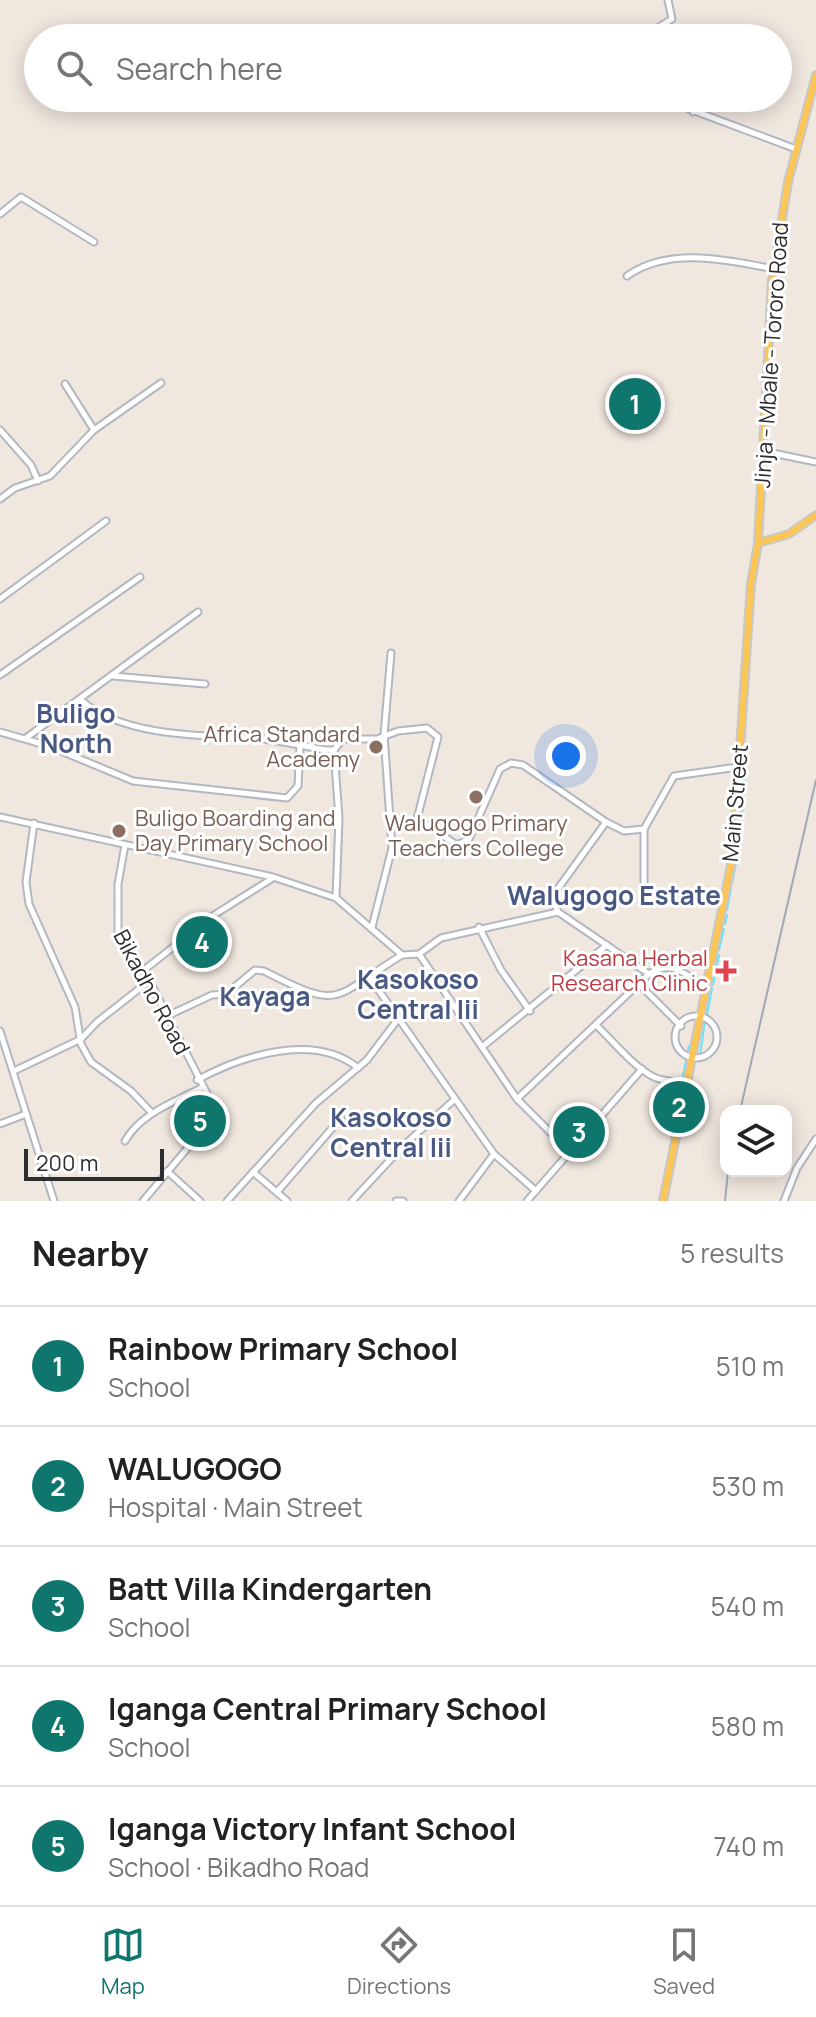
<!DOCTYPE html>
<meta charset="utf-8">
<style>
body{margin:0;font-family:Manrope,sans-serif;background:#f2f2f2;color:#222}
.controls{position:absolute;right:24px;bottom:24px;display:grid;overflow:hidden;border-radius:16px;box-shadow:0 4px 20px #0003}
.controls button{width:72px;height:72px;display:grid;place-items:center;padding:0;border:0;border-bottom:2px solid #e0e0e0;background:#fff;color:#222;font:40px sans-serif}
.scale{position:absolute;left:24px;bottom:20px;width:140px;box-sizing:border-box;padding-left:8px;border:4px solid #2d2d2d;border-top:0;font-size:22px;line-height:28px;white-space:nowrap;color:#2d2d2d;-webkit-text-stroke:6px #fff;paint-order:stroke}
.you{position:absolute;left:566px;top:756px;width:28px;height:28px;margin:-20px;border:6px solid #fff;border-radius:50%;background:#1a73e8;box-shadow:0 0 0 12px #1a73e833}
.badge{display:grid;place-items:center;width:52px;height:52px;border-radius:50%;background:#0f766e;color:#fff;font-size:26px;font-weight:700}
.pin{position:absolute;translate:-50% -50%;border:4px solid #fff;box-shadow:0 2px 8px #0006}
.list{margin:0;padding:0;list-style:none}
h2{display:flex;justify-content:space-between;align-items:center;height:104px;margin:0;padding:0 32px;font-size:34px}
h2 small{font-size:26px;font-weight:400;color:#767676}
.list li{display:grid;grid-template-columns:52px 1fr auto;gap:24px;align-items:center;box-sizing:border-box;height:120px;padding:0 32px;border-top:2px solid #e0e0e0}
.list b{display:block;font-size:30px;white-space:nowrap}
.list p{margin:0;font-size:26px;white-space:nowrap;color:#767676}
.list em{font-size:26px;font-style:normal;color:#767676}
.icon{flex:none;width:44px;height:44px;fill:none;stroke:currentColor;stroke-width:2;stroke-linecap:round;stroke-linejoin:round}
.map{position:relative;flex:none;width:816px;height:1201px;overflow:hidden}
.search{position:absolute;background:#fff;box-shadow:0 4px 20px #0003;left:24px;right:24px;top:24px;height:88px;display:flex;align-items:center;gap:20px;box-sizing:border-box;padding:0 28px;border-radius:44px;color:#767676;font-size:30px}
.sheet{height:704px;background:#fff}
nav{display:flex;justify-content:space-around;align-items:center;box-sizing:border-box;height:112px;border-top:2px solid #e0e0e0;background:#fff;font-size:22px;color:#767676}
nav a{display:grid;justify-items:center;gap:4px}
nav .on{color:#0f766e}
.map>svg:first-child{display:block}
.lines{fill:none;stroke-linecap:round;stroke-linejoin:round}
.stream{stroke:#6be1f9;stroke-width:2}
.minor-casing{stroke:#b3b7c2;stroke-width:9}
.major-casing{stroke:#c8c8c8;stroke-width:10}
.minor{stroke:#fff;stroke-width:5}
.major{stroke:#fcc657;stroke-width:6}
.rail{stroke:#a1a7b9;stroke-width:2}
.education-dot{fill:#8d6e63;stroke:#fff;stroke-width:3}
.health-dot{fill:#e0444e;stroke:#fff;stroke-width:3}
.labels{text-anchor:middle;dominant-baseline:central;stroke-width:6;stroke-linejoin:round;paint-order:stroke}
.street-label{font-size:22px;fill:#2d2d2d;stroke:#fff}
.education-label{font-size:22px;fill:#785e54;stroke:#fff;text-anchor:end}
.health-label{font-size:22px;fill:#be3a42;stroke:#fff;text-anchor:end}
.quarter-label{font-size:26px;font-weight:bold;fill:#495983;stroke:#fff}
</style>
<div class="map">
<svg width="816" height="1201" viewBox="0 0 816 1201">
<rect width="100%" height="100%" fill="#f0e7df"/>
<g class="lines">
<g class="stream">
<polyline points="741,825 746,771"/>
<polyline points="738,838 740,830"/>
<polyline points="737,852 738,843"/>
<polyline points="732,883 737,857"/>
<polyline points="727,910 731,888"/>
<polyline points="725,924 727,915"/>
<polyline points="719,950 724,929"/>
<polyline points="713,985 719,955"/>
<polyline points="707,1015 712,988"/>
<polyline points="687,1055 689,1046"/>
<polyline points="700,1055 705,1021"/>
<polyline points="682,1080 686,1061"/>
</g>
<defs>
<g id="minor">
<polyline points="641,38 672,19 668,0"/>
<polyline points="682,38 694,37"/>
<polyline points="660,98 796,149"/>
<polyline points="689,98 693,112"/>
<polyline points="0,214 21,197 94,242"/>
<path d="M 627,276 C 669,246 728,260 774,269"/>
<polyline points="65,384 94,430"/>
<polyline points="0,430 31,465 38,481"/>
<polyline points="763,451 816,462"/>
<polyline points="0,499 15,488 50,476 94,430 161,383"/>
<polyline points="0,599 106,521"/>
<polyline points="0,675 140,577"/>
<polyline points="113,676 205,684"/>
<path d="M 81,700 C 121,736 201,736 252,738 C 276,740 301,745 325,750 L 334,750 L 343,739 L 377,739 L 398,731 L 427,728 L 438,737 L 417,819 L 457,845 L 469,839 L 500,769 L 511,763 L 523,765 L 606,822"/>
<polyline points="0,732 49,746 133,781 287,798 298,786 300,745"/>
<polyline points="26,738 198,612"/>
<polyline points="334,750 339,818 336,898"/>
<path d="M 0,817 L 273,877 L 336,898 L 402,955 L 419,954 L 441,938 L 558,912 L 649,974 C 673,959 686,974 706,989"/>
<polyline points="34,823 26,882 29,904 75,1007 81,1044 91,1062 131,1091 152,1113"/>
<polyline points="125,845 118,884 118,937 144,970 217,1113 143,1201"/>
<polyline points="644,901 644,829"/>
<polyline points="558,912 554,902 557,890 606,822 624,831 644,829 674,776 738,767"/>
<polyline points="372,927 392,848 384,735 391,653"/>
<polyline points="479,927 501,970 530,1011"/>
<polyline points="419,954 517,1099 570,1152"/>
<polyline points="144,970 214,915 273,878"/>
<polyline points="370,978 494,1154 536,1191"/>
<polyline points="640,985 681,1026"/>
<path d="M 167,1016 L 212,995 L 226,994 L 255,970 L 264,971 C 344,1012 331,998 402,955"/>
<circle cx="696" cy="1037" r="21"/>
<path d="M 596,1025 C 613,1041 630,1063 650,1075 C 662,1083 674,1079 686,1086"/>
<polyline points="0,1031 54,1201"/>
<polyline points="482,1047 607,945"/>
<polyline points="14,1071 81,1039 97,1022 148,982"/>
<path d="M 197,1080 C 241,1056 314,1032 358,1068"/>
<polyline points="517,1099 649,974"/>
<polyline points="0,1124 26,1114"/>
<path d="M 125,1141 C 140,1114 174,1102 201,1088"/>
<polyline points="167,1171 200,1201"/>
<polyline points="253,1172 287,1201"/>
<polyline points="277,1192 341,1118"/>
<polyline points="227,1201 316,1103 367,1060 398,1019"/>
<polyline points="352,1201 403,1146 455,1099"/>
<polyline points="396,1201 403,1201"/>
<polyline points="459,1201 494,1154"/>
<polyline points="527,1201 642,1069"/>
<polyline points="784,1201 797,1168 816,1139"/>
</g>
<g id="major">
<polyline points="758,543 789,534 816,515"/>
<polyline points="663,1201 733,855 751,584 758,543 772,281 788,182 816,75"/>
</g>
</defs>
<use href="#minor" class="minor-casing"/>
<use href="#major" class="major-casing"/>
<use href="#minor" class="minor"/>
<use href="#major" class="major"/>
<g class="rail">
<polyline points="740,1111 816,780"/>
<polyline points="725,1201 728,1171"/>
</g>
</g>
<g class="education-dot">
<circle cx="376" cy="747" r="8"/>
<circle cx="476" cy="797" r="8"/>
<circle cx="119" cy="831" r="8"/>
</g>
<path class="health-dot" d="M722 959h8v8h8v8h-8v8h-8v-8h-8v-8h8z"/>
<g class="labels">
<g class="street-label">
<text transform="translate(771 355) rotate(-86)">Jinja - Mbale - Tororo Road</text>
<text transform="translate(735 803) rotate(-85)">Main Street</text>
<text transform="translate(152 992) rotate(62)">Bikadho Road</text>
</g>
<g class="education-label">
<text x="360" y="734">Africa Standard<tspan x="360" dy="25">Academy</tspan></text>
<text x="135" y="818" text-anchor="start">Buligo Boarding and<tspan x="135" dy="25">Day Primary School</tspan></text>
<text x="476" y="823" text-anchor="middle">Walugogo Primary<tspan x="476" dy="25">Teachers College</tspan></text>
</g>
<g class="health-label">
<text x="708" y="958">Kasana Herbal<tspan x="708" dy="25">Research Clinic</tspan></text>
</g>
<g class="quarter-label">
<text x="76" y="713">Buligo<tspan x="76" dy="30">North</tspan></text>
<text x="614" y="895">Walugogo Estate</text>
<text x="418" y="979">Kasokoso<tspan x="418" dy="30">Central Iii</tspan></text>
<text x="265" y="996">Kayaga</text>
<text x="391" y="1117">Kasokoso<tspan x="391" dy="30">Central Iii</tspan></text>
</g>
</g>
</svg>
<div class="controls">
<button><svg class="icon" aria-label="layers" viewBox="0 0 24 24"><path d="M12 4l9 5-9 5-9-5zM3 14l9 5 9-5"/></svg></button>
</div>
<div class="scale">200 m</div>
<div class="you"></div>
<div class="pin badge" style="left:635px;top:404px">1</div>
<div class="pin badge" style="left:679px;top:1107px">2</div>
<div class="pin badge" style="left:579px;top:1132px">3</div>
<div class="pin badge" style="left:202px;top:942px">4</div>
<div class="pin badge" style="left:200px;top:1121px">5</div>
<div class="search"><svg class="icon" aria-label="search" viewBox="0 0 24 24"><circle cx="10" cy="10" r="6"/><path d="M15 15l6 6"/></svg>Search here</div>
</div>
<section class="sheet">
<h2>Nearby<small>5 results</small></h2>
<ul class="list">
<li><span class="badge">1</span><div><b>Rainbow Primary School</b><p>School</p></div><em>510 m</em></li>
<li><span class="badge">2</span><div><b>WALUGOGO</b><p>Hospital · Main Street</p></div><em>530 m</em></li>
<li><span class="badge">3</span><div><b>Batt Villa Kindergarten</b><p>School</p></div><em>540 m</em></li>
<li><span class="badge">4</span><div><b>Iganga Central Primary School</b><p>School</p></div><em>580 m</em></li>
<li><span class="badge">5</span><div><b>Iganga Victory Infant School</b><p>School · Bikadho Road</p></div><em>740 m</em></li>
</ul>
</section>
<nav>
<a class="on"><svg class="icon" aria-label="map" viewBox="0 0 24 24"><path d="M3 6l6-2 6 2 6-2v14l-6 2-6-2-6 2zM9 4v14M15 6v14"/></svg>Map</a>
<a><svg class="icon" aria-label="directions" viewBox="0 0 24 24"><path d="M12 3l9 9-9 9-9-9zM9 14v-3h6M13 9l2 2-2 2"/></svg>Directions</a>
<a><svg class="icon" aria-label="saved" viewBox="0 0 24 24"><path d="M7 4h10v16l-5-4-5 4z"/></svg>Saved</a>
</nav>
